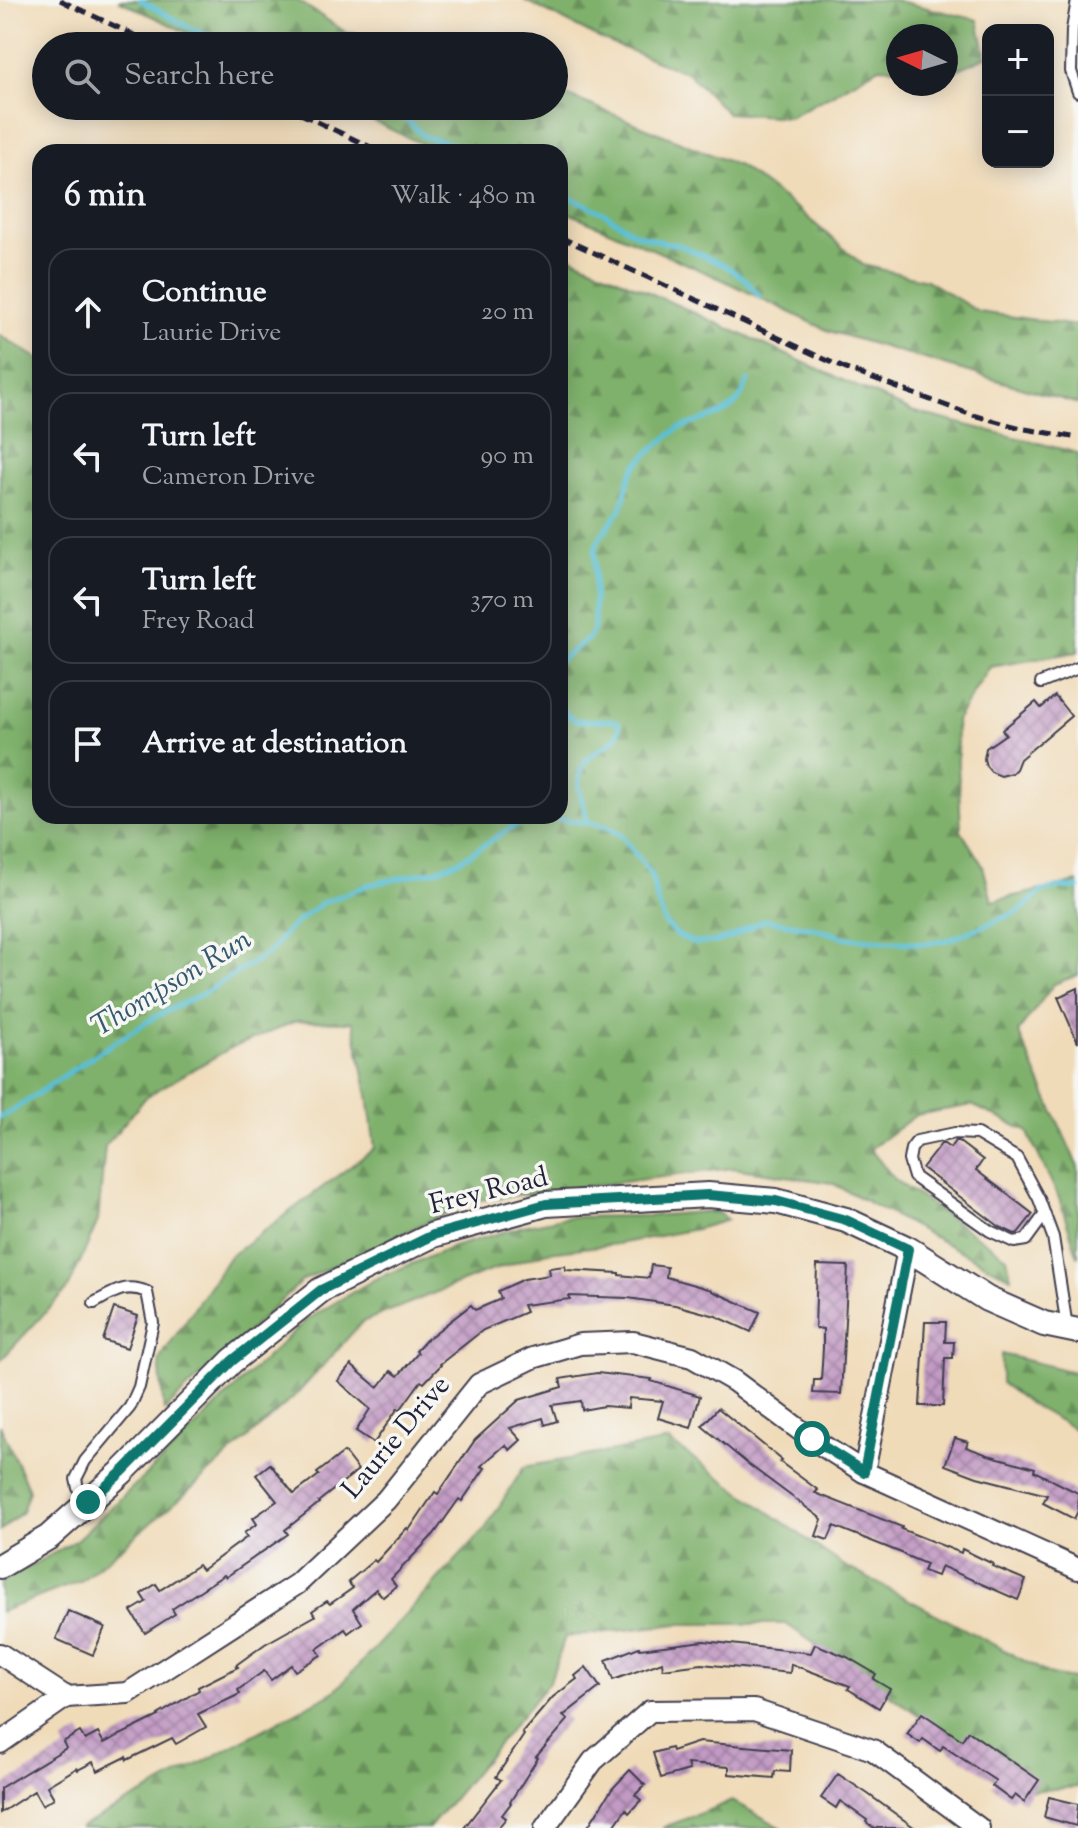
<!DOCTYPE html>
<meta charset="utf-8">
<style>
body{margin:0;font-family:"Sorts Mill Goudy",serif;background:#242831;color:#f1f3f6}
.controls{position:absolute;right:24px;top:24px;display:grid;overflow:hidden;border-radius:16px;box-shadow:0 4px 20px #0003}
.controls button{width:72px;height:72px;display:grid;place-items:center;padding:0;border:0;border-bottom:2px solid #363941;background:#171b24;color:#f1f3f6;font:40px sans-serif}
.compass{position:absolute;left:886px;top:24px;width:72px;height:72px;border-radius:50%;background:#171b24;box-shadow:0 4px 20px #0003;rotate:275deg}
.stop{position:absolute;width:24px;height:24px;margin:-18px;border:6px solid #0f766e;border-radius:50%;background:#fff}
.stop.end{background:#0f766e;border-color:#fff;box-shadow:0 2px 8px #0008}
.list{margin:0;padding:0;list-style:none}
h2{display:flex;justify-content:space-between;align-items:center;height:104px;margin:0;padding:0 32px;font-size:34px}
h2 small{font-size:26px;font-weight:400;color:#9ea1a6}
.list li{display:grid;grid-template-columns:52px 1fr auto;gap:24px;align-items:center;box-sizing:border-box;height:128px;margin:0 16px 16px;padding:0 16px;border:2px solid #363941;border-radius:24px}
.list b{display:block;font-size:30px;white-space:nowrap}
.list p{margin:0;font-size:26px;white-space:nowrap;color:#9ea1a6}
.list em{font-size:26px;font-style:normal;color:#9ea1a6}
.icon{flex:none;width:44px;height:44px;fill:none;stroke:currentColor;stroke-width:2;stroke-linecap:round;stroke-linejoin:round}
.map{position:relative;flex:none;width:1078px;height:1828px;overflow:hidden}
.search{position:absolute;background:#171b24;box-shadow:0 4px 20px #0003;left:32px;top:32px;width:536px;height:88px;display:flex;align-items:center;gap:20px;box-sizing:border-box;padding:0 28px;border-radius:44px;color:#9ea1a6;font-size:30px}
.panel{position:absolute;background:#171b24;box-shadow:0 4px 20px #0003;left:32px;top:144px;width:536px;height:680px;border-radius:24px}
.map>svg:first-child{display:block}
.forest{fill:url(#forest-firs);stroke:#506a54;stroke-width:2}
.lines{fill:none;stroke-linecap:round;stroke-linejoin:round}
.stream{stroke:#58bfd5;stroke-width:5}
.building{fill:url(#building-cross-hatch)}
.service-casing{stroke:#413e4e;stroke-width:14}
.minor-casing{stroke:#413e4e;stroke-width:24}
.tertiary-casing{stroke:#413e4e;stroke-width:28}
.service{stroke:#fff;stroke-width:10}
.minor{stroke:#fff;stroke-width:20}
.tertiary{stroke:#fff;stroke-width:24}
.rail{stroke:#22223b;stroke-width:5;stroke-dasharray:12 6;stroke-linecap:butt}
.route{stroke:#0f766e;stroke-width:10}
.labels{text-anchor:middle;dominant-baseline:central;stroke-width:7;stroke-linejoin:round;paint-order:stroke}
.street-label{font-size:28px;fill:#22223b;stroke:#f6f6f2}
.water-label{font-size:30px;font-style:italic;fill:#355971;stroke:#f6f6f2}
</style>
<div class="map">
<svg width="1078" height="1828" viewBox="0 0 1078 1828">
<defs>
<pattern id="forest-firs" width="22" height="20" patternUnits="userSpaceOnUse" patternTransform="scale(2)"><rect width="22" height="20" fill="#7fb16c"/><path d="M5 1l3.5 6h-7zM16 11l3.5 6h-7z" fill="#68905a"/></pattern>
<pattern id="building-cross-hatch" width="8" height="8" patternUnits="userSpaceOnUse" patternTransform="scale(2)"><rect width="8" height="8" fill="#c29ac4"/><path d="M0 0l8 8M0 8l8-8" fill="none" stroke="#9d7da0"/></pattern>
</defs>
<rect width="100%" height="100%" fill="#f6f6f2"/>
<filter id="ink" filterUnits="userSpaceOnUse"><feTurbulence type="fractalNoise" baseFrequency=".0125" numOctaves="2"/><feDisplacementMap in="SourceGraphic" scale="16" xChannelSelector="R" yChannelSelector="G"/><feConvolveMatrix kernelMatrix="1 2 1 2 8 2 1 2 1" color-interpolation-filters="sRGB"/></filter>
<filter id="wash" filterUnits="userSpaceOnUse"><feTurbulence type="fractalNoise" baseFrequency=".006" numOctaves="4" result="noise"/><feDisplacementMap in="SourceGraphic" scale="32" xChannelSelector="R" yChannelSelector="G"/><feGaussianBlur stdDeviation="1.8" result="paint"/><feColorMatrix in="noise" values="0 0 0 0 0 0 0 0 0 0 0 0 0 0 0 0 0 1.4 0 .05"/><feComposite in="paint" operator="in"/></filter>
<g filter="url(#wash)">
<rect width="100%" height="100%" fill="#f0dbb9"/>
<g class="forest">
<polygon points="118,0 297,0 347,33 401,38 438,46 215,46"/>
<polygon points="524,0 894,0 978,20 986,57 954,71 946,71 946,36 898,36 898,68 879,67 831,95 789,117 727,113 688,73 603,40"/>
<polygon points="554,90 739,166 800,211 863,265 926,280 979,312 1078,326 1078,404 829,331 721,279 560,209 560,152 439,152 341,106 554,106"/>
<polygon points="560,252 911,411 1078,453 1078,652 990,667 956,720 961,831 983,866 992,901 1078,882 1078,975 1054,984 1018,1032 1078,1167 1078,1257 1059,1198 1027,1131 972,1105 916,1115 870,1149 895,1180 1007,1257 1011,1278 832,1183 733,1168 472,1201 303,1280 164,1411 159,1360 230,1256 375,1148 368,1095 353,1022 296,1021 229,1049 147,1096 105,1146 98,1221 69,1287 0,1361 0,335 40,360 40,816 560,816"/>
<polygon points="715,1211 728,1220 696,1229 617,1244 548,1252 484,1273 362,1322 298,1393 182,1497 81,1581 0,1612 0,1583 75,1541 163,1459 246,1377 306,1320 375,1279 453,1247 523,1226 568,1217 649,1216"/>
<polygon points="1001,1354 1078,1373 1078,1431 1028,1403 1001,1383"/>
<polygon points="0,1425 29,1490 22,1512 0,1531"/>
<polygon points="669,1441 843,1565 1051,1675 1078,1680 1078,1787 1029,1791 786,1624 677,1624 565,1637 550,1681 429,1828 79,1828 334,1692 485,1529 524,1467"/>
<polygon points="732,1801 782,1828 662,1828"/>
</g>
<g class="lines">
<g class="stream">
<polyline points="140,0 188,27 232,46"/>
<polyline points="377,106 397,110 423,136 481,152"/>
<polyline points="560,193 602,212 636,234 662,242 679,245 726,266 746,280 759,296"/>
<polyline points="560,660 589,638 594,628 595,549 599,539 621,509 629,479 635,467 648,453 677,429 720,414 732,407 741,397 748,381"/>
<path d="M 560,703 C 572,734 596,714 618,722 C 626,745 589,748 582,767 C 574,785 584,805 588,823"/>
<polyline points="0,1117 9,1113 93,1056 155,1017 206,992 270,952 283,935 299,920 322,903 368,885 437,870 461,860 507,830 525,821 536,818 559,819 588,823 604,826 622,836 651,874 657,900 665,923 677,935 694,943 715,942 732,937 753,925 766,920 814,928 846,938 924,944 951,939 1020,911 1042,891 1063,887 1078,888"/>
</g>
</g>
<g id="blocks">
<g class="building">
<polygon points="1055,696 1071,716 1020,759 1016,769 1012,773 1001,776 991,772 986,766 984,759 986,748 1006,734 1002,730 1036,702 1041,708"/>
<polygon points="1078,988 1078,1043 1058,997"/>
<polygon points="955,1141 958,1141 983,1160 976,1170 1033,1214 1018,1233 1015,1234 1000,1227 922,1168 941,1144 944,1144 950,1148"/>
<polygon points="651,1265 667,1267 666,1277 712,1290 712,1291 760,1312 751,1332 716,1316 675,1305 628,1298 569,1296 570,1299 523,1305 526,1312 483,1330 440,1364 441,1365 424,1383 421,1381 400,1410 398,1408 374,1443 356,1431 370,1409 338,1381 351,1365 378,1388 391,1371 398,1376 418,1353 416,1351 426,1340 471,1305 475,1310 501,1299 498,1291 524,1279 550,1275 549,1268 565,1266 566,1270 619,1273 619,1275 649,1278"/>
<polygon points="817,1265 848,1266 841,1394 813,1393 814,1380 821,1380 823,1348 823,1329 815,1328"/>
<polygon points="114,1308 138,1316 127,1348 103,1340"/>
<polygon points="925,1322 946,1322 945,1342 954,1342 953,1358 945,1358 943,1406 920,1406"/>
<polygon points="597,1373 652,1379 651,1381 700,1396 691,1428 658,1418 663,1401 629,1398 628,1408 604,1406 582,1410 581,1401 552,1405 557,1421 545,1425 543,1418 510,1428 521,1440 510,1450 505,1445 481,1466 485,1468 462,1501 459,1499 434,1534 391,1579 396,1586 383,1597 376,1589 353,1609 362,1623 348,1633 345,1629 317,1649 321,1655 295,1671 291,1665 271,1680 264,1671 238,1690 240,1694 198,1714 206,1727 176,1744 172,1738 127,1760 126,1757 98,1771 93,1762 78,1770 77,1768 47,1786 54,1798 42,1805 34,1791 0,1813 0,1788 66,1748 63,1742 80,1732 85,1740 98,1733 104,1743 159,1716 158,1715 199,1690 198,1687 238,1667 236,1665 265,1644 315,1616 312,1611 327,1601 330,1604 353,1588 348,1582 374,1560 376,1562 407,1528 409,1530 435,1492 438,1494 475,1440 519,1400 562,1387 560,1379"/>
<polygon points="718,1408 782,1460 780,1462 818,1490 815,1493 902,1527 901,1529 961,1553 962,1549 993,1564 992,1566 1026,1580 1018,1600 941,1566 937,1576 923,1571 926,1564 904,1555 904,1554 834,1526 828,1540 816,1536 822,1519 748,1464 702,1426"/>
<polygon points="955,1438 968,1442 966,1447 988,1455 1035,1468 1034,1471 1078,1493 1078,1511 1074,1519 1043,1503 1047,1495 977,1477 945,1465"/>
<polygon points="344,1452 358,1470 318,1502 319,1503 285,1530 288,1534 226,1577 224,1575 172,1609 175,1614 145,1633 131,1611 146,1602 141,1594 156,1584 160,1590 198,1565 202,1570 247,1537 244,1533 257,1524 253,1518 277,1501 256,1475 270,1464 294,1494 319,1475 317,1473"/>
<polygon points="68,1611 105,1627 93,1655 56,1639"/>
<polygon points="704,1641 811,1653 815,1644 847,1657 876,1674 873,1679 890,1689 879,1708 848,1689 850,1686 791,1664 790,1673 702,1664 663,1669 662,1662 613,1680 606,1660 639,1647 640,1649"/>
<polygon points="586,1667 600,1687 563,1716 568,1720 536,1757 538,1758 510,1802 511,1803 502,1815 506,1818 498,1828 464,1828 501,1780 496,1777 524,1735 522,1733 553,1697 577,1679 575,1676"/>
<polygon points="922,1713 962,1740 968,1731 1039,1780 1024,1802 1015,1795 1011,1800 992,1786 996,1781 943,1746 940,1751 923,1739 920,1743 907,1734"/>
<polygon points="699,1742 791,1750 790,1772 775,1771 774,1778 729,1774 729,1767 687,1764 689,1770 661,1778 653,1753 671,1748 672,1751"/>
<polygon points="630,1770 645,1785 635,1795 641,1800 629,1813 626,1809 613,1828 587,1828 612,1789"/>
<polygon points="838,1774 868,1794 915,1828 874,1828 866,1822 867,1820 840,1801 836,1808 821,1798"/>
<polygon points="1049,1797 1078,1804 1076,1826 1044,1817"/>
</g>
</g>
</g>
<g filter="url(#ink)">
<use href="#blocks" fill-opacity="0" stroke="#413e4e" stroke-width="2"/>
<g class="lines">
<defs>
<g id="service">
<polyline points="1077,0 1072,30 1071,71 1078,92"/>
<polyline points="1041,683 1078,668"/>
<polyline points="1045,1214 1026,1240 1014,1242 990,1231 914,1177 909,1160 911,1149 917,1141 955,1133 977,1134 1017,1158 1039,1199 1053,1237 1067,1327"/>
<path d="M 88,1502 L 78,1488 L 76,1479 L 85,1461 L 130,1407 L 139,1387 L 153,1323 L 147,1292 C 125,1283 114,1292 94,1303"/>
</g>
<g id="minor">
<polyline points="864,1472 908,1249"/>
<polyline points="0,1654 66,1697 128,1693 297,1584 386,1500 479,1384 533,1358 580,1344 633,1342 692,1357 734,1381 812,1439 864,1472 1078,1569"/>
<polyline points="0,1743 66,1697"/>
<polyline points="545,1828 593,1761 650,1711 754,1710 873,1750 979,1828"/>
</g>
<polyline id="tertiary" points="0,1566 49,1537 122,1472 232,1361 321,1290 433,1235 546,1204 708,1195 776,1201 846,1220 908,1249 987,1299 1044,1324 1078,1331"/>
</defs>
<use href="#service" class="service-casing"/>
<use href="#minor" class="minor-casing"/>
<use href="#tertiary" class="tertiary-casing"/>
<use href="#service" class="service"/>
<use href="#minor" class="minor"/>
<use href="#tertiary" class="tertiary"/>
<g class="rail">
<polyline points="60,0 157,46"/>
<polyline points="284,106 381,152"/>
<polyline points="560,237 846,369 969,414 1025,429 1078,438"/>
</g>
</g>
</g>
<g class="lines" filter="url(#ink)">
<polyline class="route" points="88,1502 122,1472 232,1361 321,1290 433,1235 546,1204 708,1195 776,1201 846,1220 908,1249 864,1472 812,1439"/>
</g>
<g class="labels">
<g class="street-label">
<text transform="translate(489 1192) rotate(-14)">Frey Road</text>
<text transform="translate(397 1438) rotate(-50)">Laurie Drive</text>
</g>
<g class="water-label">
<text transform="translate(172 984) rotate(-31)">Thompson Run</text>
</g>
</g>
</svg>
<div class="controls">
<button>+</button>
<button>−</button>
</div>
<svg class="compass" viewBox="-18 -18 36 36"><path d="M0-13l5 13h-10z" fill="#e53935"/><path d="M0 13l5-13h-10z" fill="#9ea1a6"/></svg>
<div class="stop" style="left:812px;top:1439px"></div>
<div class="stop end" style="left:88px;top:1502px"></div>
<div class="search"><svg class="icon" aria-label="search" viewBox="0 0 24 24"><circle cx="10" cy="10" r="6"/><path d="M15 15l6 6"/></svg>Search here</div>
<section class="panel">
<h2>6 min<small>Walk · 480 m</small></h2>
<ul class="list">
<li><svg class="icon" aria-label="ahead" viewBox="0 0 24 24"><path d="M12 20V5M6 11l6-6 6 6"/></svg><div><b>Continue</b><p>Laurie Drive</p></div><em>20 m</em></li>
<li><svg class="icon" aria-label="left" viewBox="0 0 24 24"><path d="M17 20v-9H6M10 6l-5 5 5 5"/></svg><div><b>Turn left</b><p>Cameron Drive</p></div><em>90 m</em></li>
<li><svg class="icon" aria-label="left" viewBox="0 0 24 24"><path d="M17 20v-9H6M10 6l-5 5 5 5"/></svg><div><b>Turn left</b><p>Frey Road</p></div><em>370 m</em></li>
<li><svg class="icon" aria-label="arrive" viewBox="0 0 24 24"><path d="M6 21V4h12l-3 4 3 4H6"/></svg><div><b>Arrive at destination</b></div></li>
</ul>
</section>
</div>
